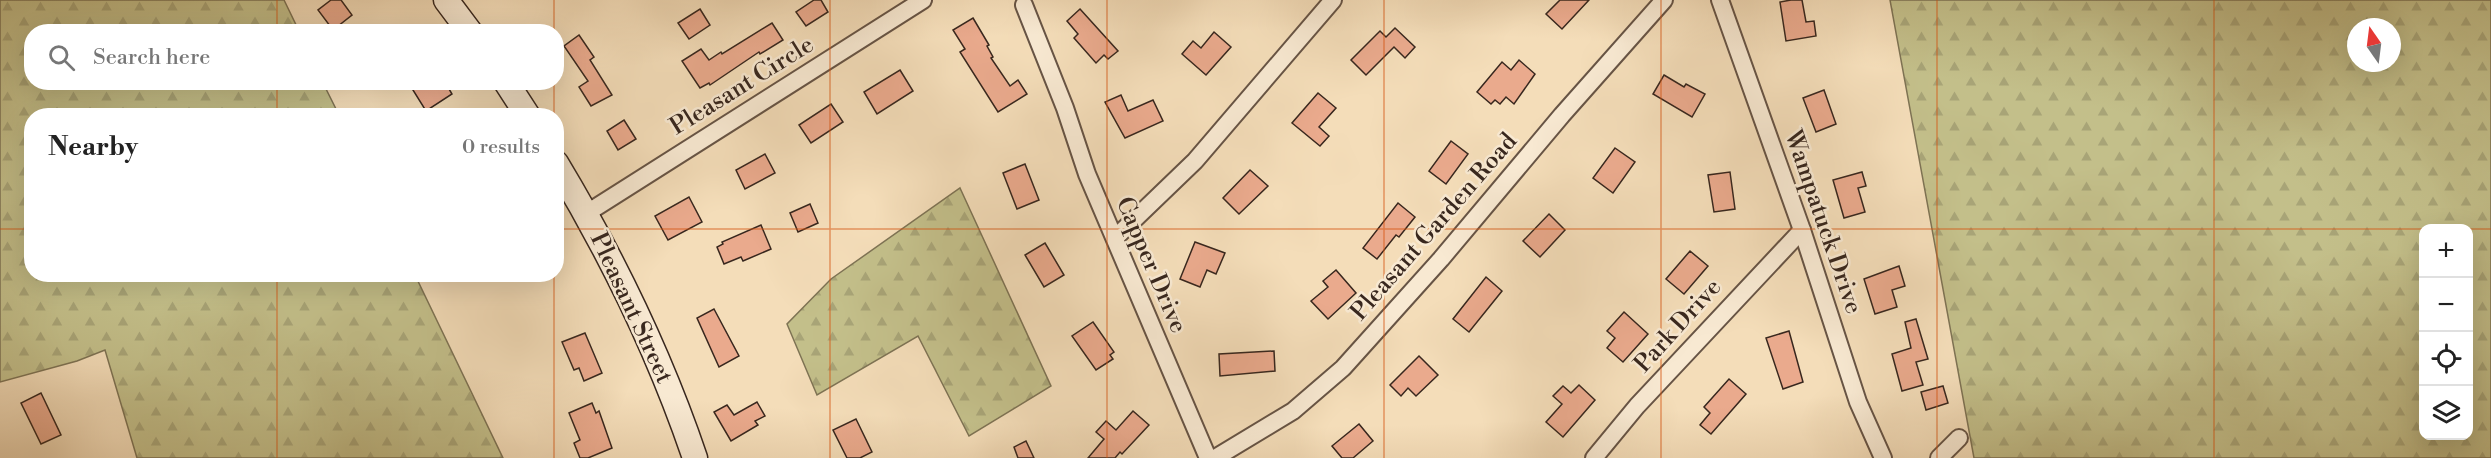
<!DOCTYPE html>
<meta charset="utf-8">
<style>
body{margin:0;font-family:"Libre Bodoni",serif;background:#f2f2f2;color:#222}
.controls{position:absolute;right:18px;bottom:18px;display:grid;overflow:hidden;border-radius:12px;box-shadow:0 6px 24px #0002}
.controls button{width:54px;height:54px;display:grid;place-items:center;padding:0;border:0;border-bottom:2px solid #e0e0e0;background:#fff;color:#222;font:30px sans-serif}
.compass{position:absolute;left:2347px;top:18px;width:54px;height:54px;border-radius:50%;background:#fff;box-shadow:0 6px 24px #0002;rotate:346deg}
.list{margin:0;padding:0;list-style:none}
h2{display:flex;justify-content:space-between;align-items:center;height:78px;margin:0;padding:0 24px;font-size:26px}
h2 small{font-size:20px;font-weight:400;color:#767676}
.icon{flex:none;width:33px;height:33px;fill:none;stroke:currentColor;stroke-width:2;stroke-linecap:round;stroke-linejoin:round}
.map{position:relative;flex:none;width:2491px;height:458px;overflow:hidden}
.search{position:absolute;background:#fff;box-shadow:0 6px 24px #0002;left:24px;top:24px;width:540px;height:66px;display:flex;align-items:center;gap:15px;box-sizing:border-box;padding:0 21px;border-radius:24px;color:#767676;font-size:22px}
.panel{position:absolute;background:#fff;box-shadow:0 6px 24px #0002;left:24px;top:108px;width:540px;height:174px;border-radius:24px}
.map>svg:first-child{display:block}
.forest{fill:url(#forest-firs);stroke:#7e7354;stroke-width:1.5;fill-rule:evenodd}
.building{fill:#eaaa8d;stroke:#38271e;stroke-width:1.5}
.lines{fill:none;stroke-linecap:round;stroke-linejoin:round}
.minor-casing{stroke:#675445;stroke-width:20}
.secondary-casing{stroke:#38271e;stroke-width:27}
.minor{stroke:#f8e9d2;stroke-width:16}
.secondary{stroke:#f8e9d2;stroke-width:24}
.grid{fill:none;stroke:#d6540e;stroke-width:1.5;stroke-opacity:0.55}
.labels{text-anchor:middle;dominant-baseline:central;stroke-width:5;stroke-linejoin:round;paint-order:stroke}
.street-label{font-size:24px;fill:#38271e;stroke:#f8e9d2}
</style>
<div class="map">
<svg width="2491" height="458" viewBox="0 0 2491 458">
<defs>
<pattern id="forest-firs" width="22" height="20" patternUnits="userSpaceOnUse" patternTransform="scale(1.5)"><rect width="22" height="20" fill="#c3bf8a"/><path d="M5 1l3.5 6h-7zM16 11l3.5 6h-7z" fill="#a8a477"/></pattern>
</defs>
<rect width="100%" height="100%" fill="#f4ddb9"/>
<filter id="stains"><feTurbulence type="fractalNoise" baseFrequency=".00333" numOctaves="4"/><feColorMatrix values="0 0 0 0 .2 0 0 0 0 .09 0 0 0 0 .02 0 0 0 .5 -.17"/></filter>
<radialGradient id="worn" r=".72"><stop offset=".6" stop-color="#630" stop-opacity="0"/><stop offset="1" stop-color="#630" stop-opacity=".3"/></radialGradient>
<g class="forest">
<polygon points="0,0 284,0 299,31 32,32 32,82 323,83 339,115 32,116 32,274 415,275 503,458 137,458 105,350 77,361 0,382"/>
<path d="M 1890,0 L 2491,0 L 2491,458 L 1974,458 ZM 2356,27 L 2392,27 L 2392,63 L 2356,63 ZM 2424,228 L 2468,228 L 2468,436 L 2424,436 Z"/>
<polygon points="960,188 1051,386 969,436 918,336 817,395 787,324 831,279"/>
</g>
<g class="building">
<polygon points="331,0 341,0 352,15 333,30 318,10"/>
<polygon points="814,0 821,0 828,12 806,26 796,12"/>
<polygon points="1560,0 1589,0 1562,29 1546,14"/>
<polygon points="1791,0 1802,0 1806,22 1814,21 1816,36 1786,41 1780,2"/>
<polygon points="700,9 710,25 689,39 678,23"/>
<polygon points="1080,9 1118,51 1108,59 1104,55 1096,63 1074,38 1078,34 1067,21"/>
<polygon points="973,18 989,45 987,46 993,57 991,58 1010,86 1018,80 1027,94 998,112 960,52 965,49 953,30"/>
<polygon points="772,23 783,40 760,54 759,52 710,85 709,83 700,88 682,61 701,49 709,60 721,52 722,54"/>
<polygon points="1395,28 1415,47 1405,58 1394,47 1366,75 1351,60 1380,31 1386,37"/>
<polygon points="1214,32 1231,47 1206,75 1182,54 1193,41 1201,48"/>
<polygon points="579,35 594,57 590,60 612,95 591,106 579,87 588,81 564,46"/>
<polygon points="1519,60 1535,74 1514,104 1506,97 1500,104 1495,100 1491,104 1477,92 1502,62 1511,70"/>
<polygon points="900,70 913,91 877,114 864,92"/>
<polygon points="1664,75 1684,87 1686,84 1705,94 1692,117 1653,94"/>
<polygon points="408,82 445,82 452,94 426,111"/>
<polygon points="1824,90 1836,124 1816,132 1803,98"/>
<polygon points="1318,93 1336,108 1319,127 1329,136 1320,146 1292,123"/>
<polygon points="1121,95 1128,111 1153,100 1163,121 1125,138 1105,102"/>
<polygon points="831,104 843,122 811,143 799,125"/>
<polygon points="624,120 636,139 618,150 607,131"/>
<polygon points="1451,141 1468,154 1446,184 1429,171"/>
<polygon points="1615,148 1635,162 1613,193 1593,178"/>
<polygon points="765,154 775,173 745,189 736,170"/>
<polygon points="1025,164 1039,200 1017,209 1003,173"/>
<polygon points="1250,170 1268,186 1239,214 1223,198"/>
<polygon points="1730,172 1735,209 1714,212 1708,175"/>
<polygon points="1862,172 1866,186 1858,188 1865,212 1844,218 1833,180"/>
<polygon points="689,197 702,222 668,240 655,216"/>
<polygon points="1398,203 1415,217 1399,237 1396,235 1377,259 1363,248"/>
<polygon points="810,204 818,223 798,232 790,213"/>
<polygon points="1549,214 1565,230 1540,257 1523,241"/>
<polygon points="761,225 771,249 743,261 741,257 724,264 717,247 723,244 722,242"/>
<polygon points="1195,242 1225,253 1216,274 1207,270 1200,287 1180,279"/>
<polygon points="1045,243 1064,275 1044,287 1025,255"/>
<polygon points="1690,251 1708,266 1684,294 1666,279"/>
<polygon points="1899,266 1905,286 1892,290 1897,307 1875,314 1864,279"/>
<polygon points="1336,270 1356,293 1328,319 1311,301 1328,287 1323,281"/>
<polygon points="1486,277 1502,291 1469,332 1453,319"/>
<polygon points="714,309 739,356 719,367 697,318"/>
<polygon points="1624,312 1648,334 1623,362 1607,348 1615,338 1607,331"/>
<polygon points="1916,319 1928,359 1916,362 1923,385 1902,391 1892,354 1911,348 1905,322"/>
<polygon points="1093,322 1114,352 1110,355 1113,359 1096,370 1072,336"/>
<polygon points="1789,331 1803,382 1783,389 1766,338"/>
<polygon points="585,333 602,373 584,381 579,368 574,370 562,342"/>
<polygon points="1274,351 1275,371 1220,376 1219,354"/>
<polygon points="1419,356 1438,375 1416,396 1408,388 1401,396 1390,385"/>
<polygon points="1729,379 1746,394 1711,434 1700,425 1710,413 1704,407"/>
<polygon points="1579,385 1595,400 1563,437 1546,422 1562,404 1553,396 1563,386 1571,393"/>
<polygon points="1943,386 1948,403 1926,410 1921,392"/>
<polygon points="41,393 61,435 41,444 21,403"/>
<polygon points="757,402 765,416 755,421 758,425 731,441 714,412 727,405 734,415"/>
<polygon points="592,403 596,413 599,411 612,448 588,458 580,458 574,443 580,440 569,413"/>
<polygon points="1133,411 1149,425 1122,454 1120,452 1115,458 1088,458 1104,439 1096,432 1106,421 1116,430"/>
<polygon points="856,419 872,452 860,458 847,458 833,430"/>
<polygon points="1359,424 1373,441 1353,458 1342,458 1332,446"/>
<polygon points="1026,441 1034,458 1018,458 1014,447"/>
</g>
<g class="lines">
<defs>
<g id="minor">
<polyline points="1720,0 1802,230 1858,402 1883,458"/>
<polyline points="1024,5 1065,108 1087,174 1208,458"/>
<polyline points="587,213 923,0"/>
<polyline points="1115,238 1195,161 1333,0"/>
<polyline points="1215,458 1293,411 1343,368 1441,259 1562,115 1664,0"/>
<polyline points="1594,458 1637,406 1802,230"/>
<polyline points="1939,458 1959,438"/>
</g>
<g id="secondary">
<polyline points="446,0 470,32"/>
<polyline points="506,82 528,116"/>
<path d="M 556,163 C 612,256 660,355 695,458"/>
</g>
</defs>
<use href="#minor" class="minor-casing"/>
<use href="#secondary" class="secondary-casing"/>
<use href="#minor" class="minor"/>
<use href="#secondary" class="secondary"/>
</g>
<path class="grid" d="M 277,0 L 277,32M 554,0 L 554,32M 830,0 L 830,458M 1107,0 L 1107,458M 1384,0 L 1384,458M 1661,0 L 1661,458M 1937,0 L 1937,458M 2214,0 L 2214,458M 277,82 L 277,116M 554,82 L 554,116M 0,229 L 32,229M 556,229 L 2424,229M 2468,229 L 2491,229M 277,274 L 277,458M 554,274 L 554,458"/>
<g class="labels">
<g class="street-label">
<text transform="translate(742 86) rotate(-32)">Pleasant Circle</text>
<text transform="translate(1823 222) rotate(71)">Wampatuck Drive</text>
<text transform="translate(1434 227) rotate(-49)">Pleasant Garden Road</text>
<text transform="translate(1151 265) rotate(67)">Capper Drive</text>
<text transform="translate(631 308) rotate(65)">Pleasant Street</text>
<text transform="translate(1678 326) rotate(-48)">Park Drive</text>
</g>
</g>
<rect width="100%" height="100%" filter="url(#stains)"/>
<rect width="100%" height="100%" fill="url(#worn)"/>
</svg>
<div class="controls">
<button>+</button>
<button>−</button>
<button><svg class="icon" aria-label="locate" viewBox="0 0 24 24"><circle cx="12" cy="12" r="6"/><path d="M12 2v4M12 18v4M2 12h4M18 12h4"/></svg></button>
<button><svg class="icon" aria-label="layers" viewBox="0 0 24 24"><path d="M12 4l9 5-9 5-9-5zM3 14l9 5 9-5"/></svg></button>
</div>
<svg class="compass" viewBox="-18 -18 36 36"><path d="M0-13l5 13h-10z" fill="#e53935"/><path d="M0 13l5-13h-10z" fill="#767676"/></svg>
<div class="search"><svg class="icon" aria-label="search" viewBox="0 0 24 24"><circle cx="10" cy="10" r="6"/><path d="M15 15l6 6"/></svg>Search here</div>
<section class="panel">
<h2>Nearby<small>0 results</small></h2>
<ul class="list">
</ul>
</section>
</div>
